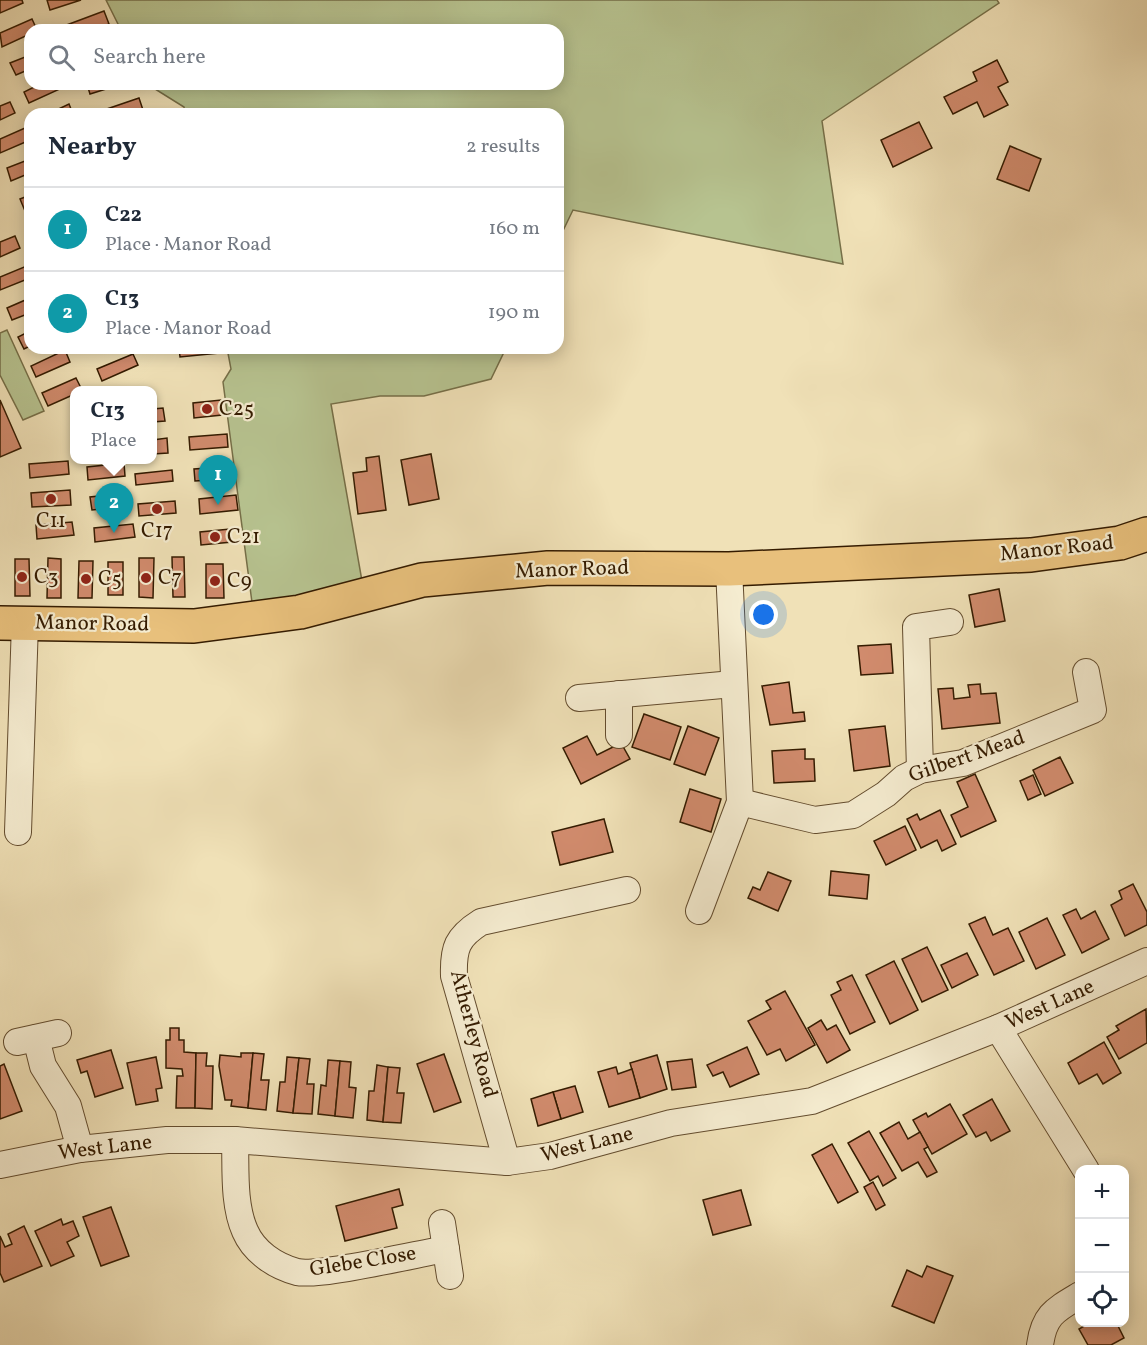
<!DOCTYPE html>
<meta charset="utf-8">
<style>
body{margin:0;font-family:Vollkorn,serif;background:#f2f2f3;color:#1f2937}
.controls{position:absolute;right:18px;bottom:18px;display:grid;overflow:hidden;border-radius:12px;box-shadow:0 3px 15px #0003}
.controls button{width:54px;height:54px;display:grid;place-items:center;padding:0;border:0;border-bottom:2px solid #e0e1e3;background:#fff;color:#1f2937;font:30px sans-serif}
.you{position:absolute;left:764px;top:615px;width:21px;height:21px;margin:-15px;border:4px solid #fff;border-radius:50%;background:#1a73e8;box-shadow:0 0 0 9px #1a73e833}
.badge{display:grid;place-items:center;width:39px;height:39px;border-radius:50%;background:#8f2418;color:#fff;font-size:20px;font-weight:700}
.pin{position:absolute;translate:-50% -50px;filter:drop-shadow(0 2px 3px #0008)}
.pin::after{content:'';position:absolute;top:32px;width:21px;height:18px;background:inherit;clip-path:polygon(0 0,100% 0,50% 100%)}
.popup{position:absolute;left:70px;top:386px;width:87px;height:78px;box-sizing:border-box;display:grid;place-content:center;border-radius:12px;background:#fff;filter:drop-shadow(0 2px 4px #0005);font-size:20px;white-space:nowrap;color:#747a83}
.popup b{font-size:22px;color:#1f2937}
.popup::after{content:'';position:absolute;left:50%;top:100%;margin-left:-12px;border:12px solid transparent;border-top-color:#fff}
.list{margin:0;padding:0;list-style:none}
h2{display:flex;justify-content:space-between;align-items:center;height:78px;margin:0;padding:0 24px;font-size:26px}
h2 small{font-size:20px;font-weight:400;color:#747a83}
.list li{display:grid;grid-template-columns:39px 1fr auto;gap:18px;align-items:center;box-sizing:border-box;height:84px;padding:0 24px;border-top:2px solid #e0e1e3}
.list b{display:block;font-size:22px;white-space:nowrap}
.list p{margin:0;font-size:20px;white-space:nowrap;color:#747a83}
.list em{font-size:20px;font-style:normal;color:#747a83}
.icon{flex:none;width:33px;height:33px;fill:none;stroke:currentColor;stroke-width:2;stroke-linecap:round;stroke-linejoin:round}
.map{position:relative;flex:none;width:1147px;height:1345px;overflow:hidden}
.search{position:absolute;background:#fff;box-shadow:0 3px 15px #0003;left:24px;top:24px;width:540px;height:66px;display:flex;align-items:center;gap:15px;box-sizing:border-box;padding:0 21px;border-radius:18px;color:#747a83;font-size:22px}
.panel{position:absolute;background:#fff;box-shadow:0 3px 15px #0003;left:24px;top:108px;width:540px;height:246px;border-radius:18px}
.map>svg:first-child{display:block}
.green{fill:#b7c390;stroke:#766f48;stroke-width:1.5}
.building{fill:#d18b6d;stroke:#341b00;stroke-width:1.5}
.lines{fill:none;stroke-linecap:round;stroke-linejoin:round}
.minor-casing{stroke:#634c2e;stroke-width:28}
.major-casing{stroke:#341b00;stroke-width:36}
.minor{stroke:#f5ecd0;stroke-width:26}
.major{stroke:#e8c07c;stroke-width:33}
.poi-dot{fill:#8f2418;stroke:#f5ecd0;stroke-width:2}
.labels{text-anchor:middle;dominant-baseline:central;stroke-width:4.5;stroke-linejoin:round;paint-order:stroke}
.poi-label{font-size:21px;fill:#341b00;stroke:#f5ecd0;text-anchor:start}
.street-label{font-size:21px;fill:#341b00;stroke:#f5ecd0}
</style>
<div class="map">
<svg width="1147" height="1345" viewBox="0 0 1147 1345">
<rect width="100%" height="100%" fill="#f0e1b7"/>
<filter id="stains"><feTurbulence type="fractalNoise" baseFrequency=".00333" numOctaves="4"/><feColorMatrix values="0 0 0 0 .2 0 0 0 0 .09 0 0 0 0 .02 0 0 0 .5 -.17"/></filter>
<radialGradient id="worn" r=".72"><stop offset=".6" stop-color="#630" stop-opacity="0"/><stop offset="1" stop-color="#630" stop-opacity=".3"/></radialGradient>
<g class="green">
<polygon points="106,0 997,0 999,3 822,121 843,264 573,210 558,241 558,114 185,114 184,107 147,84 558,84 558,30 121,30"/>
<polygon points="7,330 44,411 23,420 0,375 0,333"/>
<polygon points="227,348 506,348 491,379 424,396 380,396 331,404 362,581 253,610 223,382 231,369"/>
</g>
<g class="building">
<polygon points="0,0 22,0 23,3 0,13"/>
<polygon points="47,0 81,0 50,10"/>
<polygon points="104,11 109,24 91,30 66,30 64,26"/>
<polygon points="32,19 37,30 30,30 30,34 2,47 0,33"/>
<polygon points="30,55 30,69 16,75 10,63"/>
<polygon points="997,60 1008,82 998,87 1008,105 984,117 977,102 953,114 944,97 977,81 973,72"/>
<polygon points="40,84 60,84 62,88 29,103 24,92"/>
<polygon points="87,84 122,84 90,94"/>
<polygon points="139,98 143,110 132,114 103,114 101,111"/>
<polygon points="10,102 15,113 0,120 0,106"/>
<polygon points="69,104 73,114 48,114"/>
<polygon points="919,122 932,148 893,167 881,140"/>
<polygon points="25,128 30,140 0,153 0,139"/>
<polygon points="1010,146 1041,159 1029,191 997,179"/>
<polygon points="30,159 30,173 11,181 7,168"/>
<polygon points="30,195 30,208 25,211 20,199"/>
<polygon points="15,236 20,248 0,257 0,242"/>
<polygon points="29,265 30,278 0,290 0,277"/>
<polygon points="30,298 30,313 12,320 7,308"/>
<polygon points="30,331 30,346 24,349 18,337"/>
<polygon points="179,348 218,348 219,353 180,357"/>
<polygon points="65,350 70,362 36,377 31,366"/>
<polygon points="133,354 138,365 102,381 97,369"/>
<polygon points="76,378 82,390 75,390 75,394 48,406 42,393"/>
<polygon points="0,400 21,448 0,457"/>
<polygon points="221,400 222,415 194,418 193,403"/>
<polygon points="163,408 165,421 153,422 153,409"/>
<polygon points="227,434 228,447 190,450 189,437"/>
<polygon points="167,438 168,453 153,454 153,440"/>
<polygon points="431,454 439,499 409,505 401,460"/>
<polygon points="379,456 386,510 358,514 353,473 367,471 366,458"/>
<polygon points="68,461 69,474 30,478 29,464"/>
<polygon points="124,463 125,476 88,480 87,467"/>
<polygon points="223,467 224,479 195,481 194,469"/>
<polygon points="172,470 173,481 136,485 135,474"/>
<polygon points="70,490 71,505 32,507 31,493"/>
<polygon points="128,493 130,506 92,510 90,497"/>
<polygon points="236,495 238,510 200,514 199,499"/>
<polygon points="175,501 176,513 139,516 138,504"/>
<polygon points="72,522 74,535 37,539 36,525"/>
<polygon points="133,524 135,537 95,542 94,528"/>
<polygon points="230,529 232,542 201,545 200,532"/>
<polygon points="172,557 184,557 185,597 173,597"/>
<polygon points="48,558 61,559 61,598 47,598"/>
<polygon points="139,558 154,558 153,598 139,597"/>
<polygon points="15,559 29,559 30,596 15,596"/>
<polygon points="79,561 93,561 92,598 78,598"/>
<rect x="108" y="562" width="15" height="33"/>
<polygon points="206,564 223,564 224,598 206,598"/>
<polygon points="999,589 1005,621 975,627 969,595"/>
<polygon points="891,644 893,673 861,675 858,646"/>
<polygon points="789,682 793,713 804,712 805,721 770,725 762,686"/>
<polygon points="980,684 981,694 996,693 1000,723 942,729 938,689 953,688 954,699 970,697 968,685"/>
<polygon points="644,714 681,727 670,760 632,747"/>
<polygon points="688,726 719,738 705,775 674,764"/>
<polygon points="885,726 890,766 854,771 849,730"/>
<polygon points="587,736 597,755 621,743 630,759 581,784 563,748"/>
<polygon points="805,749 805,759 814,759 815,781 774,783 772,751"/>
<polygon points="1060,757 1073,783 1045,796 1033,770"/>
<polygon points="975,774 996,821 961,837 951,815 968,807 957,782"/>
<polygon points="1033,775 1041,794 1028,800 1020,781"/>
<polygon points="690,789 721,799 711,832 680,822"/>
<polygon points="940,810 956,844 942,851 937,840 921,848 907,819 917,814 920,820"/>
<polygon points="604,819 613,852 560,865 552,832"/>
<polygon points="905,826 916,850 886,865 874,841"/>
<polygon points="831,871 869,875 867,899 829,895"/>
<polygon points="768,872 791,881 778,911 748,898 753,887 760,890"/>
<polygon points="1133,884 1147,912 1147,925 1125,936 1111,905 1122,899 1119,891"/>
<polygon points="1076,909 1081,919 1095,911 1109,939 1082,953 1063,915"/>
<polygon points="985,917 993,935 1008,928 1024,961 994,975 969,924"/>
<polygon points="1047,918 1065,955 1036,969 1019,932"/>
<polygon points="927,947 948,990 922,1002 902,959"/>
<polygon points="967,953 978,975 952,988 941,965"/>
<polygon points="894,961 918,1010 890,1024 866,975"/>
<polygon points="852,975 875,1022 850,1034 831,995 841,990 837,982"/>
<polygon points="785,991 815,1045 786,1061 780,1049 767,1055 748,1021 771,1009 766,1001"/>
<polygon points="1146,1009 1147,1043 1119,1059 1107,1037 1119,1030 1116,1026"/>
<polygon points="821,1020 827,1030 836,1025 850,1050 827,1063 808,1028"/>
<polygon points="170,1028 179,1028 179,1040 184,1040 184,1052 196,1053 195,1108 176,1108 177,1076 183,1076 182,1069 166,1068 166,1040 170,1040"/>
<polygon points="1104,1042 1121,1073 1103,1084 1097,1074 1079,1084 1068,1063"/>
<polygon points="747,1047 759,1074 730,1087 723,1072 713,1076 707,1065"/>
<polygon points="111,1050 123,1088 95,1097 87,1071 81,1073 77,1060"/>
<polygon points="196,1053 207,1053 206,1066 213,1066 212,1109 195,1108"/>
<polygon points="241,1053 253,1053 248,1108 231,1106 232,1100 225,1100 219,1066 220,1055 241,1057"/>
<polygon points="253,1053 264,1054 261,1080 269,1080 266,1110 248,1108"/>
<polygon points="444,1054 461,1102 434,1112 417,1064"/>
<polygon points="657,1055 667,1089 640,1098 630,1063"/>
<polygon points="156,1057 162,1088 156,1089 158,1101 136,1105 127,1063"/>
<polygon points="287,1057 299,1058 293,1113 277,1111 280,1082 285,1082"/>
<polygon points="299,1058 310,1059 307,1084 314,1084 312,1114 293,1113"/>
<polygon points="692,1059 696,1087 672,1090 667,1062"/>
<polygon points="328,1060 340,1061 335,1116 318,1114 321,1085 326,1086"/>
<polygon points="340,1061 351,1062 349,1087 356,1088 353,1118 335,1116"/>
<polygon points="4,1064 22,1111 0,1119 0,1066"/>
<polygon points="377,1065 388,1067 383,1122 367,1120 369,1091 374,1091"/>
<polygon points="388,1067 400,1068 397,1093 404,1093 401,1123 383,1122"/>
<polygon points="616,1067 618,1074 632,1069 640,1098 609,1107 598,1072"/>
<polygon points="575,1086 583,1112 561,1119 553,1092"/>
<polygon points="553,1092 561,1119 538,1126 531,1099"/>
<polygon points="992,1099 1010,1131 991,1141 986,1132 976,1137 963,1115"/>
<polygon points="950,1104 967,1134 932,1154 913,1120 926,1113 928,1117"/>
<polygon points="899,1122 908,1139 920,1132 928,1147 924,1149 937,1172 927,1177 918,1162 902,1171 880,1133"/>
<polygon points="869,1131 896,1178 883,1186 878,1176 870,1181 848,1143"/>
<polygon points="832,1144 858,1192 838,1203 812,1155"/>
<polygon points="873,1182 885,1205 876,1210 864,1187"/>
<polygon points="399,1189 403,1205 392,1208 397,1228 345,1241 336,1206"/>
<polygon points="741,1190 751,1225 713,1235 703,1200"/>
<polygon points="111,1207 129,1256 101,1266 83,1217"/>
<polygon points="61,1219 63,1225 73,1221 79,1236 67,1242 74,1256 51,1266 35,1231"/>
<polygon points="24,1226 42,1266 4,1282 0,1273 0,1236 5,1247 12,1244 8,1234"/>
<polygon points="927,1266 953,1276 934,1323 892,1306 907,1270 922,1277"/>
<polygon points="1091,1322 1116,1322 1124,1338 1111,1345 1088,1345 1079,1329"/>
</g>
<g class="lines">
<defs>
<g id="minor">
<polyline points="619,694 619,735"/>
<polyline points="579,698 733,684"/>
<polyline points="920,770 916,627 950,622"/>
<polyline points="740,802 815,820 853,815 886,794 904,778 920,770 963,763 1093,710 1086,672"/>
<polyline points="18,832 25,623"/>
<polyline points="699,911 740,802 729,569"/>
<polyline points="998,1028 1086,1170"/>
<polyline points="36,1038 43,1066 68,1106 80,1149"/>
<polyline points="17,1042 58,1033"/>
<path d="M 235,1140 C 236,1168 233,1204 245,1231 C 254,1252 275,1266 297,1272 C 319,1277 417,1254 446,1249"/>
<path d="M 507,1162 L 454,976 C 453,948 457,937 481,922 L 627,890"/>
<polyline points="0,1165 80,1149 167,1140 235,1140 507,1162 550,1156 671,1123 812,1101 998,1028 1147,961"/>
<polyline points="442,1223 450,1276"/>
<path d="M 1040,1345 C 1044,1315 1055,1310 1080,1295"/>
</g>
<polyline id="major" points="0,623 194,626 300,612 422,580 548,568 729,569 1031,555 1120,543 1147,534"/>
</defs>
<use href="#minor" class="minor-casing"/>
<use href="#major" class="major-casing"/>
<use href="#minor" class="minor"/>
<use href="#major" class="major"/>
</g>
<g class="poi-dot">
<circle cx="207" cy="409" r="6"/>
<circle cx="51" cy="499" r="6"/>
<circle cx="157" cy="509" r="6"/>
<circle cx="215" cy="537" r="6"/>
<circle cx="22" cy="577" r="6"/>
<circle cx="146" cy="578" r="6"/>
<circle cx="86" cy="579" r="6"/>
<circle cx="215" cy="581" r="6"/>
</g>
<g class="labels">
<g class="poi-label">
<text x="219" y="409">C25</text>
<text x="51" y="521" text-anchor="middle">C11</text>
<text x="157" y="531" text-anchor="middle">C17</text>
<text x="227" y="537">C21</text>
<text x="34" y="577">C3</text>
<text x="158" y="578">C7</text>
<text x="98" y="579">C5</text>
<text x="227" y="581">C9</text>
</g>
<g class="street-label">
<text transform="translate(1057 549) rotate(-6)">Manor Road</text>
<text transform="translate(572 570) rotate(-2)">Manor Road</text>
<text transform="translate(92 624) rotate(1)">Manor Road</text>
<text transform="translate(967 757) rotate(-19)">Gilbert Mead</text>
<text transform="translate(1050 1005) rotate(-24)">West Lane</text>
<text transform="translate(473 1034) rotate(75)">Atherley Road</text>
<text transform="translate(587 1145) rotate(-14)">West Lane</text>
<text transform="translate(105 1148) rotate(-7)">West Lane</text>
<text transform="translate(363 1262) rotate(-9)">Glebe Close</text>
</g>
</g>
<rect width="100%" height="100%" filter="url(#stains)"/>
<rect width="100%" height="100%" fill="url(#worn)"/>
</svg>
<div class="controls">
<button>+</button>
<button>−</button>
<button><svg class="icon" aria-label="locate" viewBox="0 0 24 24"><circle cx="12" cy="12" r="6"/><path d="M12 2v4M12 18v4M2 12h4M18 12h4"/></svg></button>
</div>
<div class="you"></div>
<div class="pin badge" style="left:218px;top:505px;background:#0f9aa8">1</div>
<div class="pin badge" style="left:114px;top:533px;background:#0f9aa8">2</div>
<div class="popup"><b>C13</b>Place</div>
<div class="search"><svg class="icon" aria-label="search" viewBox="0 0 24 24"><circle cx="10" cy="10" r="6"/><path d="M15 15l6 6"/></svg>Search here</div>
<section class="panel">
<h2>Nearby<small>2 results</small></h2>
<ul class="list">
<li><span class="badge" style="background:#0f9aa8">1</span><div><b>C22</b><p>Place · Manor Road</p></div><em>160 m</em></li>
<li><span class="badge" style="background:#0f9aa8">2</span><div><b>C13</b><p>Place · Manor Road</p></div><em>190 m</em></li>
</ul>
</section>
</div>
